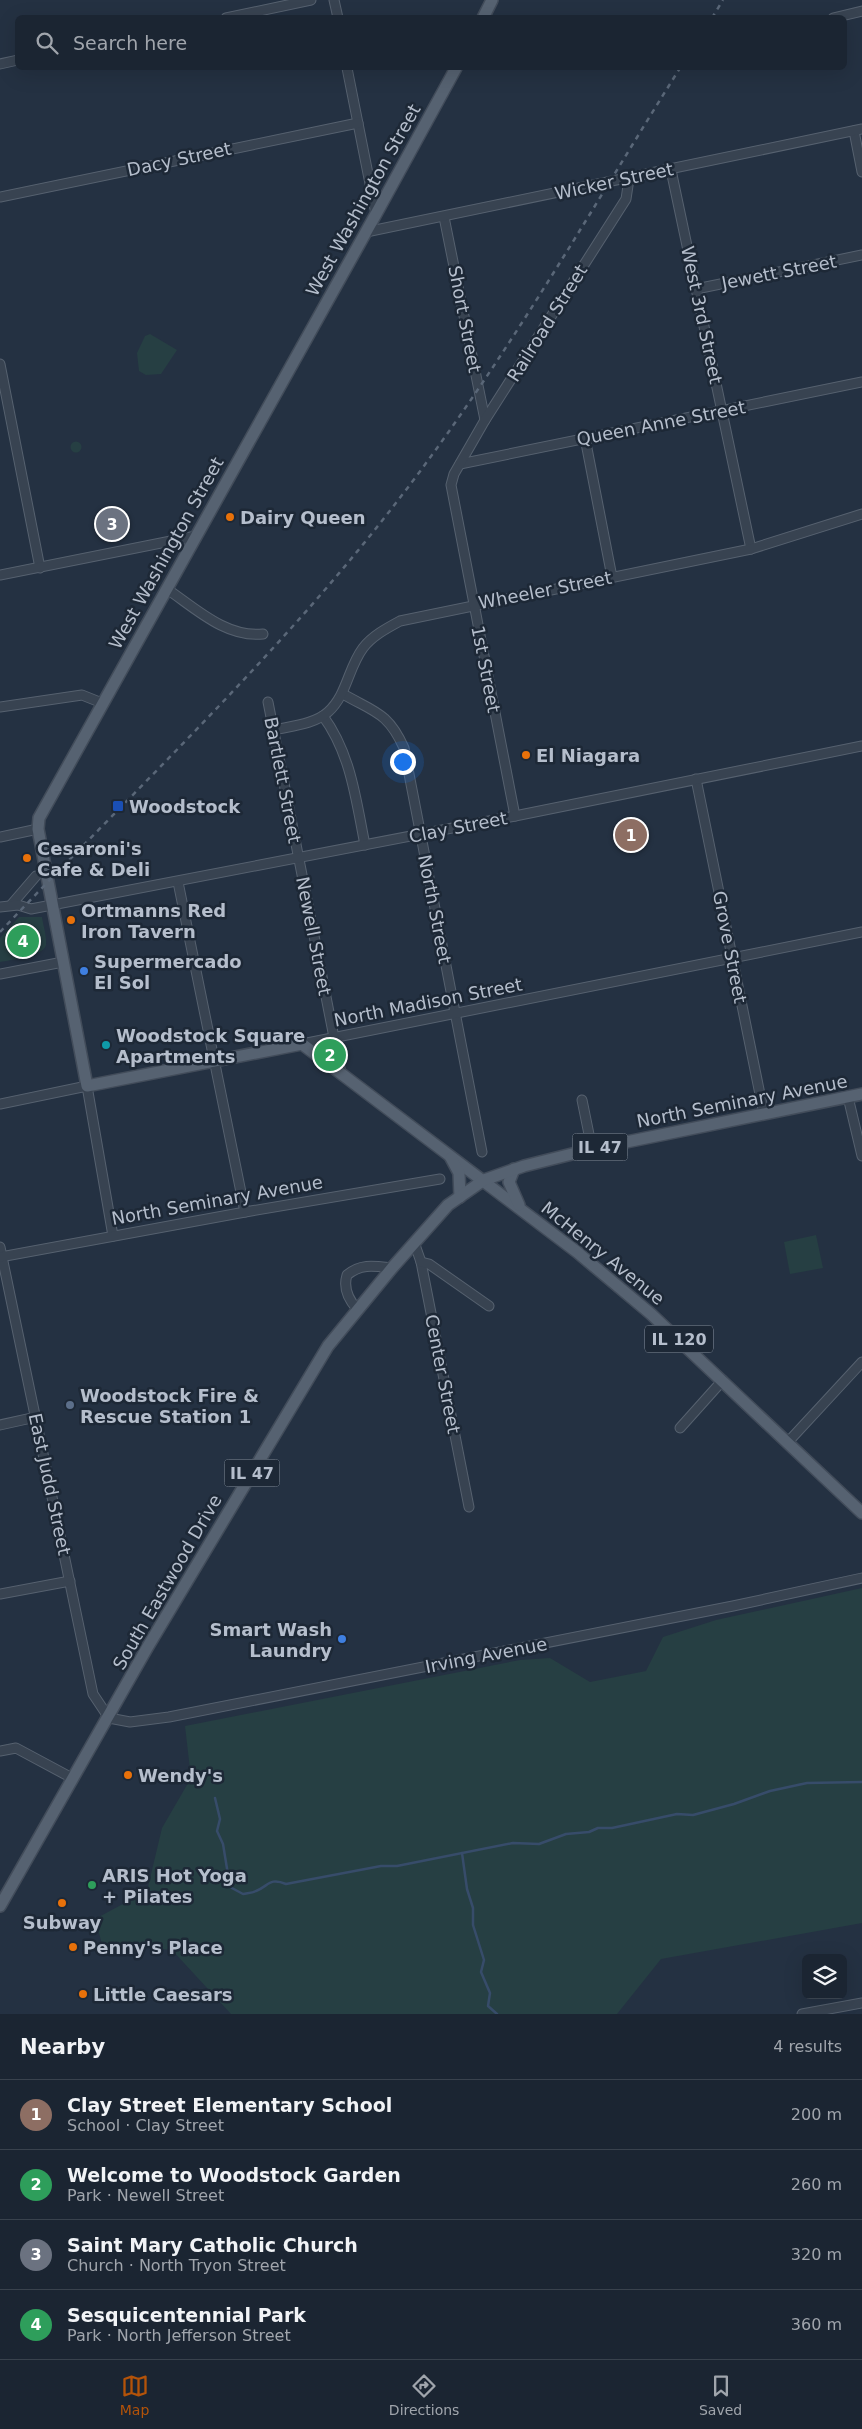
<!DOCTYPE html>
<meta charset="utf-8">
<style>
body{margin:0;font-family:"DejaVu Sans",sans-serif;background:#242d3a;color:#f1f3f6}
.controls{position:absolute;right:15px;bottom:15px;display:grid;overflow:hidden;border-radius:8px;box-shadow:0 5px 20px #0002}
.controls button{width:45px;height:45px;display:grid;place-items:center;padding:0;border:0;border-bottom:1px solid #39424d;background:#1b2532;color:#f1f3f6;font:25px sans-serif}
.you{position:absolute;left:402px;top:761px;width:18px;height:18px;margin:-12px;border:4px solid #fff;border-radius:50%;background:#1a73e8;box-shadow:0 0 0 8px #1a73e833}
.badge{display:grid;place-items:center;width:32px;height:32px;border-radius:50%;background:#b45309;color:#fff;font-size:16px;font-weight:700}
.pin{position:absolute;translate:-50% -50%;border:2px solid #fff;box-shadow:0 1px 5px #0006}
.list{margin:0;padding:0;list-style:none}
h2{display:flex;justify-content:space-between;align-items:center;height:65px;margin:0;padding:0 20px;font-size:21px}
h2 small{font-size:16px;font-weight:400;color:#a0a5ac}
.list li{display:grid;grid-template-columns:32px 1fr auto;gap:15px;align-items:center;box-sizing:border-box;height:70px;padding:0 20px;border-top:1px solid #39424d}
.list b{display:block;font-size:19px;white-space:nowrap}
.list p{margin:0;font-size:16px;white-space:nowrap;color:#a0a5ac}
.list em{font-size:16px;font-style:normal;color:#a0a5ac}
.icon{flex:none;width:28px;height:28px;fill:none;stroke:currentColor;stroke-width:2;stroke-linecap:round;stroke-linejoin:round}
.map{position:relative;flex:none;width:862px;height:2014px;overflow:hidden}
.search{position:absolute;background:#1b2532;box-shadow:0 5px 20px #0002;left:15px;right:15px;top:15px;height:55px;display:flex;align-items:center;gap:12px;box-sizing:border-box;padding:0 18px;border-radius:8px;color:#a0a5ac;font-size:19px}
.sheet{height:345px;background:#1b2532}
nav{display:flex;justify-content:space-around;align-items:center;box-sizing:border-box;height:70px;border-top:1px solid #39424d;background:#1b2532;font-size:14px;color:#a0a5ac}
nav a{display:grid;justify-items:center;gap:2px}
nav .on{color:#b45309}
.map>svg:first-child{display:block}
.green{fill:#263f43}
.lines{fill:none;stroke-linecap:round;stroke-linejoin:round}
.stream{stroke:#374c6a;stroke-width:2.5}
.minor-casing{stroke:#56616f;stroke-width:11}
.major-casing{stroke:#424c5a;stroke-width:14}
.minor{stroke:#384351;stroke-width:9}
.major{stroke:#566271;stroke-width:11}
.rail{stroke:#5a6778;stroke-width:2.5;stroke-dasharray:5 5;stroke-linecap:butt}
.food-dot{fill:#e8710a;stroke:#1d2836;stroke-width:2}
.transit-dot{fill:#1a4fb4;stroke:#1d2836;stroke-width:2}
.shop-dot{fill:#3f7fe0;stroke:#1d2836;stroke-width:2}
.culture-dot{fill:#0f9aa8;stroke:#1d2836;stroke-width:2}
.service-dot{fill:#5c6f8a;stroke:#1d2836;stroke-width:2}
.leisure-dot{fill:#2e9e5b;stroke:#1d2836;stroke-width:2}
.labels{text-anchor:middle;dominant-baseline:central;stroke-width:5;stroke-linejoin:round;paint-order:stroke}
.shield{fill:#1d2836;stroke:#87919f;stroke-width:1}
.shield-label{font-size:16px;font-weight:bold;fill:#b5becc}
.street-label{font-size:18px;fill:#b5becc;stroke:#1d2836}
.poi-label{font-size:18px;font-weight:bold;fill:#b5becc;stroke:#1d2836;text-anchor:start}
</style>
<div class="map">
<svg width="862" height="2014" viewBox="0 0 862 2014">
<rect width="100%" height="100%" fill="#243142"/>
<g class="green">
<polygon points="150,334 177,350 161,374 146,375 139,371 137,353 145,336"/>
<circle cx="76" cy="447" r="5.5"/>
<path d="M 19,917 L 42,917 C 43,925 47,937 46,945 C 44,956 10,960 0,962 L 0,938 Z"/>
<polygon points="332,1042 336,1063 313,1047"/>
<polygon points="816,1235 823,1268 790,1274 784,1242"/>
<polygon points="862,1588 862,1923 661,1959 617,2014 231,2014 172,1950 102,1944 95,1919 147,1891 162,1828 191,1778 185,1726 520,1660 550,1658 590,1682 646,1671 663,1637 716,1620"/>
</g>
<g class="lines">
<g class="stream">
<path d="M 215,1798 L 220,1819 L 217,1831 L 223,1844 L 230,1887 L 243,1894 C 247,1893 252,1893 256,1891 C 269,1886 269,1877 286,1884 L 381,1866 L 397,1866 L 513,1843 L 539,1844 L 566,1834 L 589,1832 L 598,1828 L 612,1828 L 677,1814 L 693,1815 L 734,1804 L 770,1791 L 807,1783 L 862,1782"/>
<polyline points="462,1853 467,1889 473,1908 473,1925 484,1960 481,1972 490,1993 488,2006 497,2014"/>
</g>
<defs>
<g id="minor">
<polyline points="334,0 338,18"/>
<polyline points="226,18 311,0"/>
<polyline points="833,18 862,11"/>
<polyline points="0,64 18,60"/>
<polyline points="347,68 376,214"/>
<polyline points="854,131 862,172"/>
<polyline points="671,170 751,549"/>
<polyline points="0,197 358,123"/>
<polyline points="444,217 485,420"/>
<polyline points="366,232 862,129"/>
<polyline points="696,289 862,255"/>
<polyline points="0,364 40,568"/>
<polyline points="585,438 612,577"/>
<polyline points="460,464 862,382"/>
<polyline points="0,575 196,536"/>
<path d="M 167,589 C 195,608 226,638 263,634"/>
<path d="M 343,694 C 374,712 388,712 404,748 L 482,1152"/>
<polyline points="268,702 341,1073"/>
<polyline points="0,707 82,695 102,703"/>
<path d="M 323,716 C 351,754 356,800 365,845"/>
<path d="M 274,730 C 291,726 315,724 328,712 C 347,695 348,668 363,648 C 372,636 387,628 400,621 L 751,549 L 862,514"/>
<polyline points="696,779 764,1114"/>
<polyline points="515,816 451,485 454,474 485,420 626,199 629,179"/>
<polyline points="0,837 38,829"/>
<polyline points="178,882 245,1212"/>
<polyline points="11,905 36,876"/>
<polyline points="0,907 18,905 31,909 515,816 862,746"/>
<polyline points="0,974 63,962"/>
<polyline points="302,1044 862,932"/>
<polyline points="848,1097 862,1156"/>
<polyline points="582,1100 592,1149"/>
<polyline points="0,1104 87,1086 113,1236"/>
<polyline points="414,1242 421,1262 469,1507"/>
<polyline points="0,1247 93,1694 109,1718 130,1722 169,1717 733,1606 862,1578"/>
<polyline points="0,1257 245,1212 440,1179"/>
<polyline points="421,1262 429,1264 489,1306"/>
<path d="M 357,1309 C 348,1299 343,1288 347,1275 C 361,1263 375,1266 392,1268"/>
<polyline points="0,1425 36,1417"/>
<polyline points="680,1428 723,1380"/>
<polyline points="788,1442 862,1362"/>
<polyline points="0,1594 70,1581"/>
<polyline points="0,1751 16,1748 72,1778"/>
<polyline points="802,2014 862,2003"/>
</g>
<g id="major">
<polyline points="483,18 492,0"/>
<polyline points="456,68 376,214 39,818 38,829 87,1086 302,1044 577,1252 651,1314 862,1513"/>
<polyline points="451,1158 459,1173 460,1197"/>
<polyline points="514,1169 509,1182 519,1205"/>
<polyline points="0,1906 147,1648 328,1346 392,1268 448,1205 484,1180 524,1166 592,1149 862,1094"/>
</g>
</defs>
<use href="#minor" class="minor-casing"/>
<use href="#major" class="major-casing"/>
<use href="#minor" class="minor"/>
<use href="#major" class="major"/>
<g class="rail">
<polyline points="712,18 723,0"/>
<path d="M 0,932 C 132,792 274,660 392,508 C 500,370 587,216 680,68"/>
</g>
</g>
<g class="food-dot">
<circle cx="230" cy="517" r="5"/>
<circle cx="526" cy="755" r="5"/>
<circle cx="27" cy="858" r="5"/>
<circle cx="71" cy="920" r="5"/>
<circle cx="128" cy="1775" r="5"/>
<circle cx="62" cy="1903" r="5"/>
<circle cx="73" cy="1947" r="5"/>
<circle cx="83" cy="1994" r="5"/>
</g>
<rect class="transit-dot" x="112" y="800" width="12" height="12" rx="2.5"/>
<g class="shop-dot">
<circle cx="84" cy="971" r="5"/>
<circle cx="342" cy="1639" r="5"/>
</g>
<circle class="culture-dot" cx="106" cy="1045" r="5"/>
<circle class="service-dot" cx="70" cy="1405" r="5"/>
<circle class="leisure-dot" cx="92" cy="1885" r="5"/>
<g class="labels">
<g class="shield">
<rect x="572.5" y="1133.5" width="55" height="27" rx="4"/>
<rect x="645" y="1325.5" width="68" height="27" rx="4"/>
<rect x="224.5" y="1459.5" width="55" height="27" rx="4"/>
</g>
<g class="shield-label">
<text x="600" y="1147">IL 47</text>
<text x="679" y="1339">IL 120</text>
<text x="252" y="1473">IL 47</text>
</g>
<g class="street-label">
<text transform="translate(179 159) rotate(-12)">Dacy Street</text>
<text transform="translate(614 181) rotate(-12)">Wicker Street</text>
<text transform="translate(363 200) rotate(-61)">West Washington Street</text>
<text transform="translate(779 272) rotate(-11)">Jewett Street</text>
<text transform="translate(702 315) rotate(78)">West 3rd Street</text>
<text transform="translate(465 319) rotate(79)">Short Street</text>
<text transform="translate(547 323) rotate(-58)">Railroad Street</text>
<text transform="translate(661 423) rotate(-11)">Queen Anne Street</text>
<text transform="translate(166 553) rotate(-61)">West Washington Street</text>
<text transform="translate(545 590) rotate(-11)">Wheeler Street</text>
<text transform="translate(486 669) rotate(79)">1st Street</text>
<text transform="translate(283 780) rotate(79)">Bartlett Street</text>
<text transform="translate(458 827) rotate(-11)">Clay Street</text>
<text transform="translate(435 909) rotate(79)">North Street</text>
<text transform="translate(314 936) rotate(79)">Newell Street</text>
<text transform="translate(730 947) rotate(79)">Grove Street</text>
<text transform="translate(428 1002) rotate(-11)">North Madison Street</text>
<text transform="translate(742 1101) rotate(-11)">North Seminary Avenue</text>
<text transform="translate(217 1200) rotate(-10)">North Seminary Avenue</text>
<text transform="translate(603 1253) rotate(39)">McHenry Avenue</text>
<text transform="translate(443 1374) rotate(79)">Center Street</text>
<text transform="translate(50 1484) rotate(78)">East Judd Street</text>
<text transform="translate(167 1582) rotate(-60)">South Eastwood Drive</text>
<text transform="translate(486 1655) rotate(-11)">Irving Avenue</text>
</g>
<g class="poi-label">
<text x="240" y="517">Dairy Queen</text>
<text x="536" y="755">El Niagara</text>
<text x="129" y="806">Woodstock</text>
<text x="37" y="848">Cesaroni's<tspan x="37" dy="21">Cafe &amp; Deli</tspan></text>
<text x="81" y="910">Ortmanns Red<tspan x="81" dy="21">Iron Tavern</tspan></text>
<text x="94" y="961">Supermercado<tspan x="94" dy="21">El Sol</tspan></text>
<text x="116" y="1035">Woodstock Square<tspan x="116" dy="21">Apartments</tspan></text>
<text x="80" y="1395">Woodstock Fire &amp;<tspan x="80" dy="21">Rescue Station 1</tspan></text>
<text x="332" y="1629" text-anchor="end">Smart Wash<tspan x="332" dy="21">Laundry</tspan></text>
<text x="138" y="1775">Wendy's</text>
<text x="102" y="1875">ARIS Hot Yoga<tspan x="102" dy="21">+ Pilates</tspan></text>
<text x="62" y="1922" text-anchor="middle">Subway</text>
<text x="83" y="1947">Penny's Place</text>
<text x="93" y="1994">Little Caesars</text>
</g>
</g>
</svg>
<div class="controls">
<button><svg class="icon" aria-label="layers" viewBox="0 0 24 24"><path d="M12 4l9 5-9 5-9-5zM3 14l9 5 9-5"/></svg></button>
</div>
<div class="you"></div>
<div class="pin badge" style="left:631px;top:835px;background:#8d6e63">1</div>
<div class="pin badge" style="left:330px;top:1055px;background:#2e9e5b">2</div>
<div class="pin badge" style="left:112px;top:524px;background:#6b7280">3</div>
<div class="pin badge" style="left:23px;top:941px;background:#2e9e5b">4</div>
<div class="search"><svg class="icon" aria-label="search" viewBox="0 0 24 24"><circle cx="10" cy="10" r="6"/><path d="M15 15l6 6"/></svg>Search here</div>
</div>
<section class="sheet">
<h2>Nearby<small>4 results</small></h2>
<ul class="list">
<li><span class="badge" style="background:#8d6e63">1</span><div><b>Clay Street Elementary School</b><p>School · Clay Street</p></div><em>200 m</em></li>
<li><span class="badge" style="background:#2e9e5b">2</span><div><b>Welcome to Woodstock Garden</b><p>Park · Newell Street</p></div><em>260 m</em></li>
<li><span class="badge" style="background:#6b7280">3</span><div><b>Saint Mary Catholic Church</b><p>Church · North Tryon Street</p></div><em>320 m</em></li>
<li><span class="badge" style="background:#2e9e5b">4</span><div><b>Sesquicentennial Park</b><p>Park · North Jefferson Street</p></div><em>360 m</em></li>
</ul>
</section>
<nav>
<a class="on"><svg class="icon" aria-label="map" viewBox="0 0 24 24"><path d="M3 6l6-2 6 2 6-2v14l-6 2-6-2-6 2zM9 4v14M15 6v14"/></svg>Map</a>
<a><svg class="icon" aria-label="directions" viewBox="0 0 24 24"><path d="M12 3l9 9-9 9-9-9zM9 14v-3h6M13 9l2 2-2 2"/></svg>Directions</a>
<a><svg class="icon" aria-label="saved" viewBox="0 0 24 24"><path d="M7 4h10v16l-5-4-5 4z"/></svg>Saved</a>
</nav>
